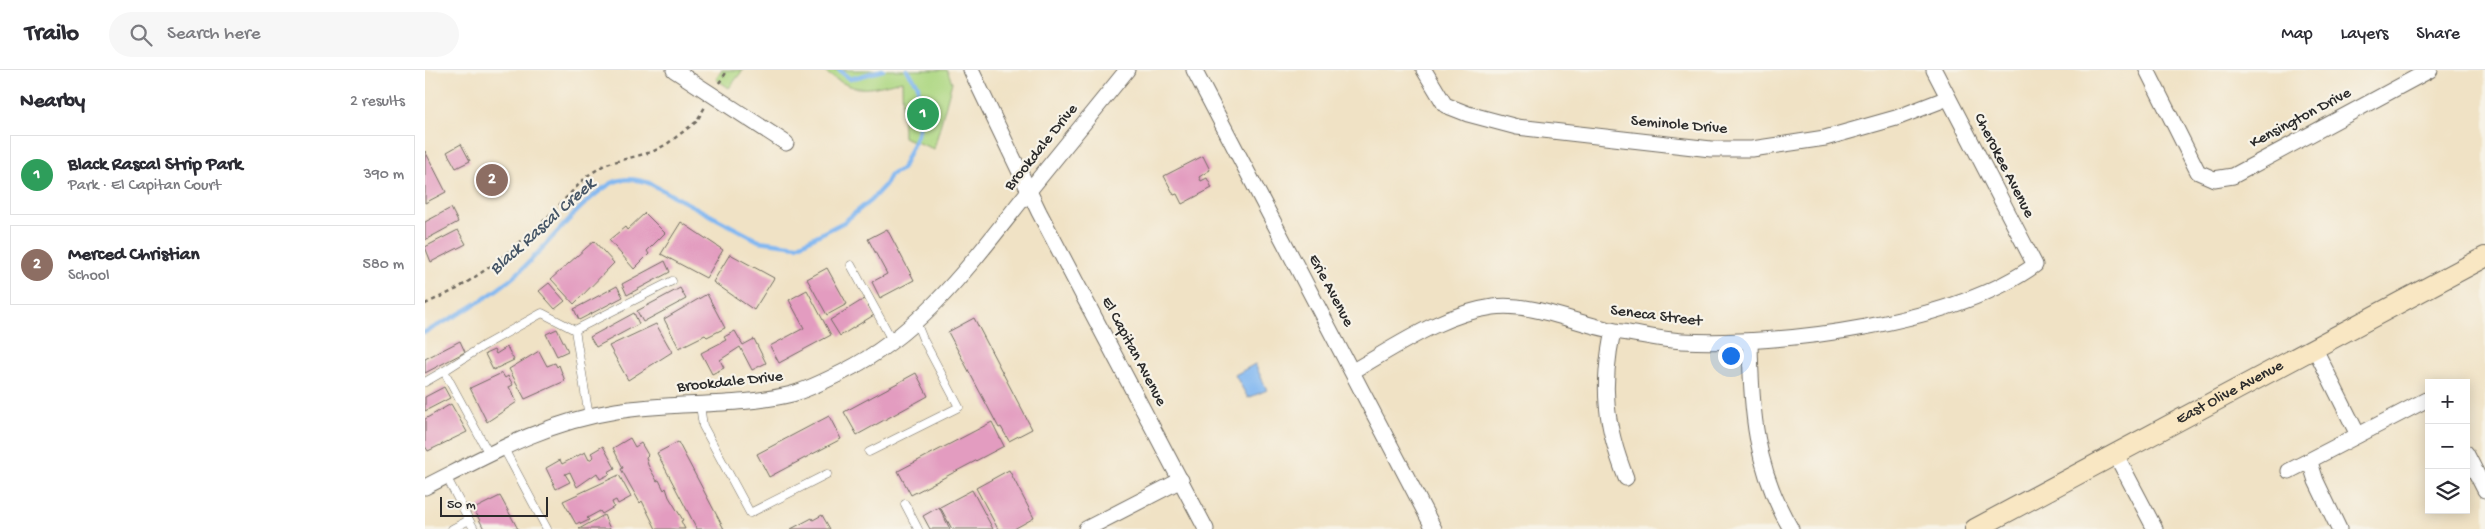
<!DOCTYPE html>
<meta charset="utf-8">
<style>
body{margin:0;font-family:"Gochi Hand",sans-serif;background:#f7f7f7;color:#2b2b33}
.controls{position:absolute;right:15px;bottom:15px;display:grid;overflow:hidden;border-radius:0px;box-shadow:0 2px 12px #0003}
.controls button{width:45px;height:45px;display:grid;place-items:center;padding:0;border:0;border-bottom:1px solid #e1e1e2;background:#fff;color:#2b2b33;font:25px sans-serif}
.scale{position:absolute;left:15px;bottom:12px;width:108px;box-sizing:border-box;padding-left:5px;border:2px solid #2b2b2b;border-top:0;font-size:14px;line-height:18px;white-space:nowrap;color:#2b2b2b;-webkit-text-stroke:4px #f7f3e8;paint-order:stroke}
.you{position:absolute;left:1305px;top:285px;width:18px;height:18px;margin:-12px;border:4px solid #fff;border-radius:50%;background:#1a73e8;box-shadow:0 0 0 8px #1a73e833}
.badge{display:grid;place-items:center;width:32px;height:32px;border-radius:50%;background:#0b8043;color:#fff;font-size:16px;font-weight:700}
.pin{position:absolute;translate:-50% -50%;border:2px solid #fff;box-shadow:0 1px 5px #0006}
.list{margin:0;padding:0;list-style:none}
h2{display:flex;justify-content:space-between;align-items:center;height:65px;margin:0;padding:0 20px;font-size:21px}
h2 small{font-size:16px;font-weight:400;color:#7c7c81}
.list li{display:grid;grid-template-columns:32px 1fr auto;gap:15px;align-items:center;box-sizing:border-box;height:80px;margin:0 10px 10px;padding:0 10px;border:1px solid #e1e1e2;border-radius:0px}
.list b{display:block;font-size:19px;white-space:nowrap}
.list p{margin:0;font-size:16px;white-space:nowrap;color:#7c7c81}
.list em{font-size:16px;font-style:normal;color:#7c7c81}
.icon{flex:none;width:28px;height:28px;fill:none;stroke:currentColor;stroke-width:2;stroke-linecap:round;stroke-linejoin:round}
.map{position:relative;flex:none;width:2060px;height:459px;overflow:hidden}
header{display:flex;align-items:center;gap:30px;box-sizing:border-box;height:70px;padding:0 25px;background:#fff;border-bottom:1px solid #e1e1e2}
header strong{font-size:24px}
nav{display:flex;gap:28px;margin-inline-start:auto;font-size:18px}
.search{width:350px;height:45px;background:#f7f7f7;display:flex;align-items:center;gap:12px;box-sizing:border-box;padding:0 18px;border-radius:28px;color:#7c7c81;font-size:19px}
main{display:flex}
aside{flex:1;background:#fff}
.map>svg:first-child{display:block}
.green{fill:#afd884;stroke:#6d8258}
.water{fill:#82b8f1;stroke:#56728e}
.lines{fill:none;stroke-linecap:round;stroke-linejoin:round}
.stream{stroke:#82b8f1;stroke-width:4.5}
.building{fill:#e39cc0}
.lane-casing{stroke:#706b61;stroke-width:9}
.street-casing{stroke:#706b61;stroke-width:17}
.secondary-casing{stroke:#706b61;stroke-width:22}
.path{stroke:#706b61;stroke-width:2.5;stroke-dasharray:4 4;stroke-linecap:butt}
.lane{stroke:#fff;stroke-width:8}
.street{stroke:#fff;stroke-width:15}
.secondary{stroke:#f9e7c3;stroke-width:20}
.labels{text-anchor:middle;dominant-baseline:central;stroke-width:4.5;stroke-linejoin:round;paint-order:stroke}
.street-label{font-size:16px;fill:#2b2b2b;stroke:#f7f3e8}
.water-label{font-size:18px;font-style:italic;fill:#455566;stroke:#f7f3e8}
</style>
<header>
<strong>Trailo</strong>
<div class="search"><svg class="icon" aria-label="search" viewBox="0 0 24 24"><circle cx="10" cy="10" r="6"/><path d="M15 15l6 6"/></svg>Search here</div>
<nav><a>Map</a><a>Layers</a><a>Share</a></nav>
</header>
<main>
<aside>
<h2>Nearby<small>2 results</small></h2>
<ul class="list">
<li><span class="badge" style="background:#2e9e5b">1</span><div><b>Black Rascal Strip Park</b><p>Park · El Capitan Court</p></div><em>390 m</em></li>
<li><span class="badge" style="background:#8d6e63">2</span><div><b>Merced Christian</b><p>School</p></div><em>580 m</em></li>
</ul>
</aside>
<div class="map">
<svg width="2060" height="459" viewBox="0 0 2060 459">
<rect width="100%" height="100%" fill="#f7f3e8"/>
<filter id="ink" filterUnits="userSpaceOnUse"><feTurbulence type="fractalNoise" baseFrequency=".02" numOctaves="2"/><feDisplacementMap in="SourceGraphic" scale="10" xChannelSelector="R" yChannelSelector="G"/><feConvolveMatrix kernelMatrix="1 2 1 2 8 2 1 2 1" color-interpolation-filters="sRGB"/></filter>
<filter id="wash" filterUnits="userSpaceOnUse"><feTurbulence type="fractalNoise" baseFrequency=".0096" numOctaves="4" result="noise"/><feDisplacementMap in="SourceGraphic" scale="20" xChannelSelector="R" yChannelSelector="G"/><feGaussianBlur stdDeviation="1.12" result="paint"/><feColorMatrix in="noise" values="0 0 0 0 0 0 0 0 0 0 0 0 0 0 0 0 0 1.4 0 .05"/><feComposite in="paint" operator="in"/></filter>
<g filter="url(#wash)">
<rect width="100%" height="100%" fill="#f0e2c5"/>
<g class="green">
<polygon points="297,0 318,0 304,18 291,9"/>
<path d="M 397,0 L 522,0 L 527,12 L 509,79 L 478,67 L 477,11 C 438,20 432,25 397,0 Z"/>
</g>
<polygon class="water" points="830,294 842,320 823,328 810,305"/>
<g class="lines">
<g class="stream">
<polyline points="414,0 425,9 458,0"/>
<path d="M 0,262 C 32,246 70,225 96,200 C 124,174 155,131 187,113 C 199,107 212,109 224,113 L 334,171 L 372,176 L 419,152 L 446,130 L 460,115 L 465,105 L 477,99 L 494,60 L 493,15 L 482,0"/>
</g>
</g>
<g id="blocks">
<g class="building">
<polygon points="36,74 45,91 31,98 22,82"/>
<polygon points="0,81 21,122 0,133"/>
<polygon points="778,86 785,100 774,107 776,111 782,108 787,118 757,134 752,124 749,125 739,106"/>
<polygon points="26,138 33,152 0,170 0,152"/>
<polygon points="220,143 240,163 222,181 224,184 209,199 184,170 200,157 202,160"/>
<polygon points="256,152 298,180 281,208 236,184"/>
<polygon points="462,159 489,210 455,228 447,212 462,204 443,169"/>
<polygon points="33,160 41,174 6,192 0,177"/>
<polygon points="169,171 189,193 149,234 126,209"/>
<polygon points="305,184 349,208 329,240 288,212"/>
<polygon points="240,191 245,202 202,225 197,214"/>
<polygon points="402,198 422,234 402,245 382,209"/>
<polygon points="124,213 140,231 130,239 114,221"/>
<polygon points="192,216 198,227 154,250 149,239"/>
<polygon points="255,218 261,229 218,252 212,241"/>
<polygon points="382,220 406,265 354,293 345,276 379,258 364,230"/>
<polygon points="282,224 300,258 282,267 280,265 254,278 239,249"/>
<polygon points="439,229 449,245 415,266 405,250"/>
<polygon points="209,243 214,254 171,277 165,267"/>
<polygon points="549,248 607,359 584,371 576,357 574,358 523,262"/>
<polygon points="231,254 247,282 203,310 184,276"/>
<polygon points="132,259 143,281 132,286 121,264"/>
<polygon points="310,261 318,275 329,269 341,293 327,300 315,277 295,290 299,298 287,304 276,283 301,270 299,267"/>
<polygon points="35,271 40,282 0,303 0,289"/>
<polygon points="82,277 89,290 68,300 60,284 69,280 71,284"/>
<polygon points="114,281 122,296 130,293 132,297 134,295 140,311 100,329 84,299"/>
<polygon points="77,303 80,308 83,306 88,315 84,317 92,332 62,352 45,318"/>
<polygon points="491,303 503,326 432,365 419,342"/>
<polygon points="19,317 25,328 0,341 0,327"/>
<polygon points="26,334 42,362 3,381 0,376 0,349"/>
<polygon points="404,346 416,369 344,407 332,384"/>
<polygon points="567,352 579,376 486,425 473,401"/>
<polygon points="205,368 210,377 216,373 223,385 221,387 223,395 232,411 234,410 239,420 241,418 244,427 258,450 256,451 260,459 231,459 217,431 215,433 196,399 198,398 188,378"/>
<polygon points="253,372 299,459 272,459 232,383"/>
<polygon points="178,376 190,398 183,402 185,404 175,409 172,403 152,417 145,402 140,404 145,412 131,419 121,398 135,390 137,394 160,382 164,390 169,387 166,383"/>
<polygon points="584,400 609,448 589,459 573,459 551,418"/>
<polygon points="194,405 206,427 193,434 191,430 187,432 189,437 177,444 175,441 162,448 164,450 156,454 155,452 151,454 138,431"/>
<polygon points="547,420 568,459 527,459 515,437"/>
<polygon points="75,426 93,459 59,459 49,439"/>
<polygon points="514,437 525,459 505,459 498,446"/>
<polygon points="179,445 185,459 154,459"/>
<polygon points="397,445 405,459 366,459 387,448 388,450"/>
</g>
</g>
</g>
<g filter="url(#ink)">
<use href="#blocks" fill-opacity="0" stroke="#706b61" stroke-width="1"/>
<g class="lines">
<defs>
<g id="lane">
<polyline points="426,195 468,272"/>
<polyline points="150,260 247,211"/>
<polyline points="0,312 19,301"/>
<polyline points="275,335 278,356 325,443 402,404"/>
<polyline points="78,377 122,459"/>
<polyline points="444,382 534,337 498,269 491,252"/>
<polyline points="64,384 19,301 58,276 117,243 150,260 164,347"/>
<polyline points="21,406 44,450 27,459"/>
<polyline points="480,434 493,459"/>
<polyline points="44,450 49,459"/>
</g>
<g id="street">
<polyline points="249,0 361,73"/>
<polyline points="546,0 614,142 781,459"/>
<polyline points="769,0 1009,459"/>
<polyline points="999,0 1020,35 1043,44 1092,57 1286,79 1327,79 1400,68 1471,48 1523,28"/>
<polyline points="1722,0 1773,102 1789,109 1808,106 2005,0"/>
<path d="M 1188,261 C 1176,316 1180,355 1201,408"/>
<path d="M 1325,271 C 1326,339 1330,399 1366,459"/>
<polyline points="1890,279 1933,365"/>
<path d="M 928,301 C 972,276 1017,244 1068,237 C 1112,232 1154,256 1197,262 C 1217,265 1237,270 1257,271 C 1356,276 1529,254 1610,195 L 1509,0"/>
<polyline points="2041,383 2060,420"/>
<polyline points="1691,385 1730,459"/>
<polyline points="1885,392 1891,411 1914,459"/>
<polyline points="1864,401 2001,330 2004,332"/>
<path d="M 0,417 C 63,385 120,352 191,341 C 249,331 309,338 367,324 C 384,319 402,310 418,302 C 496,263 546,194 599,127 C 633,85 668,42 702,0"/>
<polyline points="661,459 756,410"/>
</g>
<g id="secondary">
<path id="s1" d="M 1550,459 L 2060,187"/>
</g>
</defs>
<use href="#lane" class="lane-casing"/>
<use href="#street" class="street-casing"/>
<use href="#secondary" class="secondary-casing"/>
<g class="path">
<polyline points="294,13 303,0"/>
<polyline points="0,234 32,219 69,194 114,156 162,106 181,94 227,82 242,74 271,52 280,37"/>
</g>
<use href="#lane" class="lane"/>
<use href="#street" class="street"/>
<use href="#secondary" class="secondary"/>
</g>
</g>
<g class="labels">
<g class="street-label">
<text transform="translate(1876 49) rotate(-28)">Kensington Drive</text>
<text transform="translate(1254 56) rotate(5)">Seminole Drive</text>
<text transform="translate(617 78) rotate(-51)">Brookdale Drive</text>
<text transform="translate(1578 96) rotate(63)">Cherokee Avenue</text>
<text transform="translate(905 221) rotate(62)">Erie Avenue</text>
<text transform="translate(1231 247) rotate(7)">Seneca Street</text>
<text transform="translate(708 282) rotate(62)">El Capitan Avenue</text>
<text transform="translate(305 313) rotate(-6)">Brookdale Drive</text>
<text stroke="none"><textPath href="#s1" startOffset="289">East Olive Avenue</textPath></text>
</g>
<g class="water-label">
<text transform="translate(118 157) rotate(-42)">Black Rascal Creek</text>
</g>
</g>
</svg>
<div class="controls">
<button>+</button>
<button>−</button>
<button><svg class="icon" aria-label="layers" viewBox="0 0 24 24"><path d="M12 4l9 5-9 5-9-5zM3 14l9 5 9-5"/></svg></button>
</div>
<div class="scale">50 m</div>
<div class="you"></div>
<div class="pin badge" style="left:498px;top:44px;background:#2e9e5b">1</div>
<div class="pin badge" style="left:67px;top:110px;background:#8d6e63">2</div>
</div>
</main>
